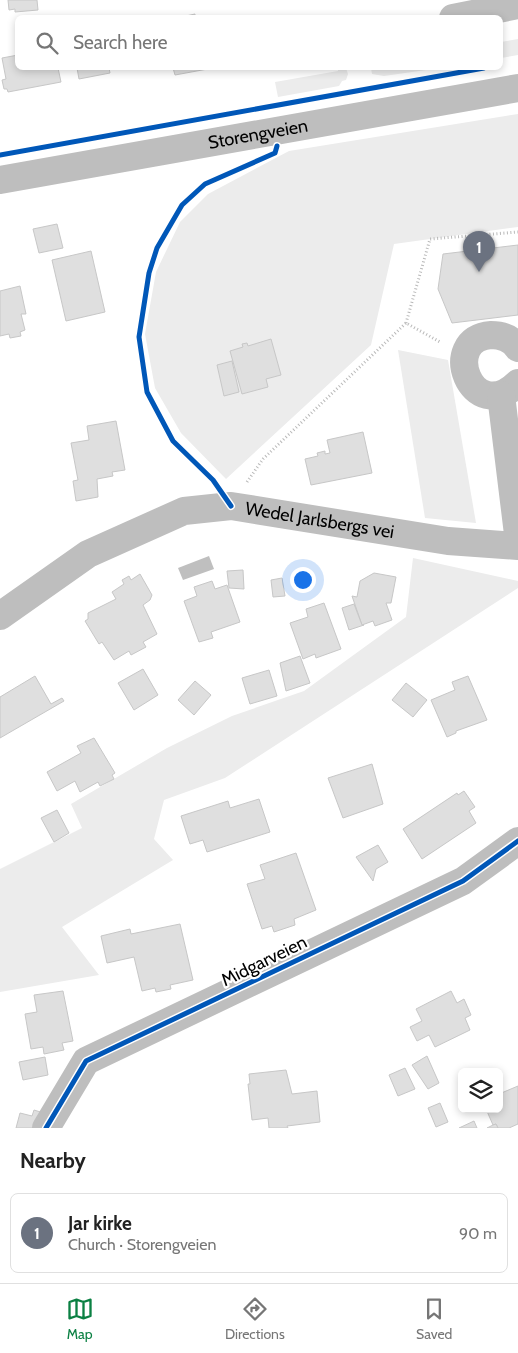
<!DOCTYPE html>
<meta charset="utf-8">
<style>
body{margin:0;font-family:Cabin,sans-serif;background:#f6f6f6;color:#222}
.controls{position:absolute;right:15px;bottom:15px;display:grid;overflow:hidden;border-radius:8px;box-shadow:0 2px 8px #0003}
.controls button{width:45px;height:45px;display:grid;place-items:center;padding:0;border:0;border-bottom:1px solid #e0e0e0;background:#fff;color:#222;font:25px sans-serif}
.you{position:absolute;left:302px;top:579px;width:18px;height:18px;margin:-12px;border:4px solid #fff;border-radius:50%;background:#1a73e8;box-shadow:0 0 0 8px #1a73e833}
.badge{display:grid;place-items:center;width:32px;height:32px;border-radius:50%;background:#0b8043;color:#fff;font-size:16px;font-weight:700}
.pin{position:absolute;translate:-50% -41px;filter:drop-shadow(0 1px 2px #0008)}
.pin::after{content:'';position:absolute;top:26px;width:18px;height:15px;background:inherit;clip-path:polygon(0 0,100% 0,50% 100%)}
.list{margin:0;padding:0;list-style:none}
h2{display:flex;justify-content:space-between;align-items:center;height:65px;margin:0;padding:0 20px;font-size:21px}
h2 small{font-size:16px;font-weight:400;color:#767676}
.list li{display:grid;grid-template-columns:32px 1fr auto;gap:15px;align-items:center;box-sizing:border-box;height:80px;margin:0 10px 10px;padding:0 10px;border:1px solid #e0e0e0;border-radius:8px}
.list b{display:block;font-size:19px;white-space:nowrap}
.list p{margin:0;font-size:16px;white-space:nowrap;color:#767676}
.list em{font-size:16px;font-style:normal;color:#767676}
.icon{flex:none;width:28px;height:28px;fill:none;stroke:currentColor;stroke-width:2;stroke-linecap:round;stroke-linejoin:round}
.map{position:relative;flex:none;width:518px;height:1128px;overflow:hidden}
.search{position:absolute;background:#fff;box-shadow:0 2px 8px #0003;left:15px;right:15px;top:15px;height:55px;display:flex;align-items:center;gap:12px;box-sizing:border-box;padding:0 18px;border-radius:8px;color:#767676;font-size:19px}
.sheet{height:155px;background:#fff}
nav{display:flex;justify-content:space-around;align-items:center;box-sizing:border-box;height:70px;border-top:1px solid #e0e0e0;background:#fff;font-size:14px;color:#767676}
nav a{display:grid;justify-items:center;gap:2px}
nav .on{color:#0b8043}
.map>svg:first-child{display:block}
.green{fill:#ececec}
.water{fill:#bfbfbf}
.building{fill:#dfdfdf;stroke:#c7c7c7}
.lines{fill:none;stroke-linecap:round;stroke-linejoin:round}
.path{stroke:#b9b9b9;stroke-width:3;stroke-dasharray:1 2.5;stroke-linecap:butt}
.minor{stroke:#bebebe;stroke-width:28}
.major{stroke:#bebebe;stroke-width:28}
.cycleway-casing{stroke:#fff;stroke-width:8}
.cycleway{stroke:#0057b8;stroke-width:5}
.labels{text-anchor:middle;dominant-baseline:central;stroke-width:4.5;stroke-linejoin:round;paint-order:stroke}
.street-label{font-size:18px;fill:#000;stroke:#fff}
</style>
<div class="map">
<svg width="518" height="1128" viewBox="0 0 518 1128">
<rect width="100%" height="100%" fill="#fff"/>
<g class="green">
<polygon points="518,39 518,55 501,58 501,42"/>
<polygon points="338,68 346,68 348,74 346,80 342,81 339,86 278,97 275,82 338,71"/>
<polygon points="371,68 440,68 384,76 372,74"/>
<polygon points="518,114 518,227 394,244 371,345 226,479 181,433 155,388 145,334 156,272 180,222 208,194 289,151"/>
<polygon points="398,350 448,360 476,523 425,518"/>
<polygon points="413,558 518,581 518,588 225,778 164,800 154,839 173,860 62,927 99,975 0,992 0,869 82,828 71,804 167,748 232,716 304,691 406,617"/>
</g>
<polygon class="water" points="209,556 214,569 183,580 178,568"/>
<g class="building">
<polygon points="8,0 37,0 38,10 15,12 15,9 9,10"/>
<polygon points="195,14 195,18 177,18"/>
<polygon points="18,55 18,68 58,68 61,82 8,92 7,89 4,89 2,80 6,79 2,58"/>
<polygon points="77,68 109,68 110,73 79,79"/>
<polygon points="173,68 213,68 175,75"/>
<polygon points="57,224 63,248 39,253 33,229"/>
<polygon points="518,245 518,315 452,323 438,289 443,254"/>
<polygon points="91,251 105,312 66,321 52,260"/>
<polygon points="20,286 26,314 21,314 25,330 20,332 21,336 10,338 9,334 0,336 0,291"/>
<polygon points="271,339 281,375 266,379 268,387 242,394 230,351 243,347 242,344 247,343 248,346"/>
<polygon points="232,361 239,392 224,396 217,365"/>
<polygon points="116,421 125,470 112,472 113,476 97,479 98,497 76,501 73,481 78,480 71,443 89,440 87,426"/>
<polygon points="363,432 372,473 311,485 305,459 318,456 317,453 325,451 325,454 330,453 327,440"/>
<polygon points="243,570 244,589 229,588 227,571"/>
<polygon points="374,573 396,577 391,603 386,603 392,620 375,626 373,621 362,625 352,596 357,597 360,581"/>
<polygon points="140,574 152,595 150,600 143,605 157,634 143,642 146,647 131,655 129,651 114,660 102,642 99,644 85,621 88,619 88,613 116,599 112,592 124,584 122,580 129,576 131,580"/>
<polygon points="282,578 285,596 273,597 271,580"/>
<polygon points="212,581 215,589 227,585 240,622 211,632 213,638 199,642 184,601 197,596 194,587"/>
<polygon points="324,603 341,649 316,658 315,654 303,659 290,623 308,617 306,609"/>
<polygon points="354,604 362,625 364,625 349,630 342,608"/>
<polygon points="300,656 310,683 286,691 280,663"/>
<polygon points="143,669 158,695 134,710 118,683"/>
<polygon points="269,670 277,696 250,704 242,678"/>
<polygon points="35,676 51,704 62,698 64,701 0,738 0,697"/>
<polygon points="468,676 487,720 456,731 456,733 447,737 431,700 455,690 452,682"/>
<polygon points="195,681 211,695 194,715 178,700"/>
<polygon points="406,683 427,700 413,717 392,700"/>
<polygon points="94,738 115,773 112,775 114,779 100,786 98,782 80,792 75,781 57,791 47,772 81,753 77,746"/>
<polygon points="372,764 383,804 343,818 328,778"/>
<polygon points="464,791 475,807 469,811 476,823 422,859 403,829 457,793 458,795"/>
<polygon points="259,799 270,832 207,852 203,840 190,844 181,816 228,801 230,808"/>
<polygon points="57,810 69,833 54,842 41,818"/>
<polygon points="378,845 388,862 376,869 373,881 356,857"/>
<polygon points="296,853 316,910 294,919 295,925 274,932 272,926 262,929 247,884 265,879 260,865"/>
<polygon points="180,924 193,980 170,985 171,989 156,992 155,988 142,991 134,957 107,963 101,936 130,929 131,934"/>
<polygon points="63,991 73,1041 62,1043 64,1050 44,1054 43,1047 31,1049 25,1014 37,1012 34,995"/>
<polygon points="451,991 457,1003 464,999 471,1015 465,1018 470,1030 435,1047 429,1035 417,1041 410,1027 422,1021 416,1009"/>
<polygon points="427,1056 439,1083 428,1089 412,1065"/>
<polygon points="45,1057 48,1075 23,1080 19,1062"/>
<polygon points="405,1068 415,1089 398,1096 389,1075"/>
<polygon points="286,1070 292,1094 317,1091 320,1122 287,1126 288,1128 269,1128 268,1118 252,1120 248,1084 250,1084 249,1074"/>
<polygon points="518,1086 518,1124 509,1128 498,1128 496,1124 493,1125 486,1109 499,1109 499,1094"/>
<polygon points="440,1103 448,1122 436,1127 428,1108"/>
<polygon points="34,1110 47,1114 44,1128 16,1128 20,1113 32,1116"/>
<polygon points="474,1121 477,1128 459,1128"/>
<polygon points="496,1124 498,1128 487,1128 493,1125"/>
</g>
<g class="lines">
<g class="path">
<polyline points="406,323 430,239 518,232"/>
<polyline points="247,482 263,459 406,323 440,342"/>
</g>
<g class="minor">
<polyline points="453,18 518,5"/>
<path d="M 518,348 C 512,339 502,335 491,335 C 439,338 471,428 518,383"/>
<polyline points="501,395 518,534"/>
<path id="s1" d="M 0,616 L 88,554 L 184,511 L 231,506 L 448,541 L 518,546"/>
<polyline points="46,1128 86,1061 463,881 518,841"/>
</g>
<path class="major" id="s2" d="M 0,180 L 518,88"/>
<defs>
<g id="cycleway">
<polyline points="0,155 484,68"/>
<polyline points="231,506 213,480 173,441 147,392 139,337 149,273 157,248 182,205 205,184 275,153 277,146"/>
<polyline points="46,1128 86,1061 463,881 518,841"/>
</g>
</defs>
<use href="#cycleway" class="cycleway-casing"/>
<use href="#cycleway" class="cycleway"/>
</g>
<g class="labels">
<g class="street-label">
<text stroke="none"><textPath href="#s2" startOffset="262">Storengveien</textPath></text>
<text stroke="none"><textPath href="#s1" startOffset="350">Wedel Jarlsbergs vei</textPath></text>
<text transform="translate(264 961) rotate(-26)">Midgarveien</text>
</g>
</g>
</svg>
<div class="controls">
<button><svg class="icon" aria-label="layers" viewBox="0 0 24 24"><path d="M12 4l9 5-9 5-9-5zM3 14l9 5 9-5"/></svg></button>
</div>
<div class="you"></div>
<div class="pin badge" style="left:479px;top:272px;background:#6b7280">1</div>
<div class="search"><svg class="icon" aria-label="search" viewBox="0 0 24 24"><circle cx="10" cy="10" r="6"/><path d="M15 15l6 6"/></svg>Search here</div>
</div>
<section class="sheet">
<h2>Nearby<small></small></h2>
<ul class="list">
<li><span class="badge" style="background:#6b7280">1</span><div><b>Jar kirke</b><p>Church · Storengveien</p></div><em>90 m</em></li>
</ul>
</section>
<nav>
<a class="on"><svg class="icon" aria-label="map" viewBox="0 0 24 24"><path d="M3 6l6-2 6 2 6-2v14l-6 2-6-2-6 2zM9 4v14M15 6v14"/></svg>Map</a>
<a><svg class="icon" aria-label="directions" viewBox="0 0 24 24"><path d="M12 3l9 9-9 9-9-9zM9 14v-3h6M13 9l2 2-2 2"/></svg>Directions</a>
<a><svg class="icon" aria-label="saved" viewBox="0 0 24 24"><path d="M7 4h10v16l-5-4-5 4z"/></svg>Saved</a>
</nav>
